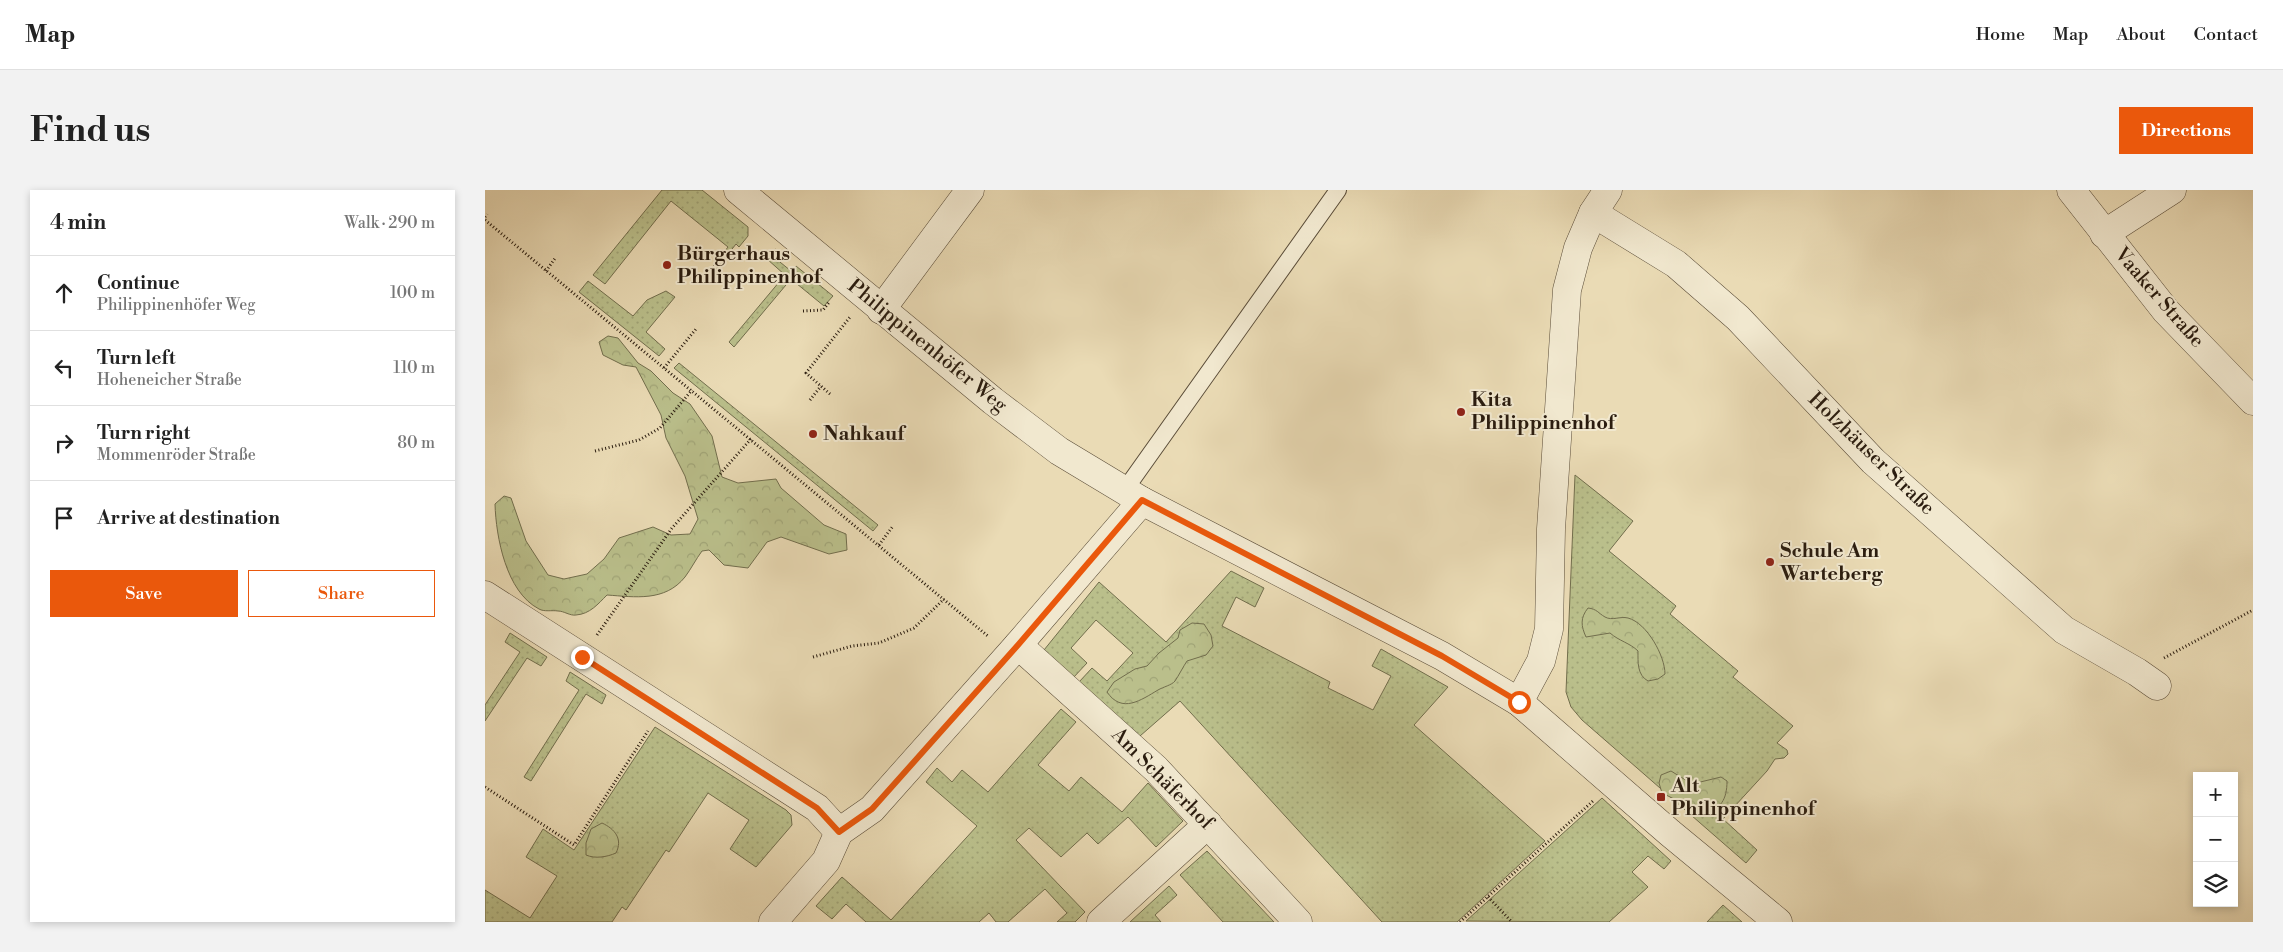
<!DOCTYPE html>
<meta charset="utf-8">
<style>
body{margin:0;font-family:"Libre Bodoni",serif;background:#f2f2f2;color:#222}
.controls{position:absolute;right:15px;bottom:15px;display:grid;overflow:hidden;border-radius:0px;box-shadow:0 2px 8px #0003}
.controls button{width:45px;height:45px;display:grid;place-items:center;padding:0;border:0;border-bottom:1px solid #e0e0e0;background:#fff;color:#222;font:25px sans-serif}
.stop{position:absolute;width:15px;height:15px;margin:-11px;border:4px solid #ea580c;border-radius:50%;background:#fff}
.stop.end{background:#ea580c;border-color:#fff;box-shadow:0 1px 5px #0008}
.list{margin:0;padding:0;list-style:none}
h2{display:flex;justify-content:space-between;align-items:center;height:65px;margin:0;padding:0 20px;font-size:21px}
h2 small{font-size:16px;font-weight:400;color:#767676}
.list li{display:grid;grid-template-columns:32px 1fr auto;gap:15px;align-items:center;box-sizing:border-box;height:75px;padding:0 20px;border-top:1px solid #e0e0e0}
.list b{display:block;font-size:19px;white-space:nowrap}
.list p{margin:0;font-size:16px;white-space:nowrap;color:#767676}
.list em{font-size:16px;font-style:normal;color:#767676}
.actions{display:flex;gap:10px;padding:15px 20px}
.actions a{flex:1;padding:11px 0;border:1px solid #ea580c;border-radius:0px;text-align:center;font-size:18px;color:#ea580c}
.actions .main{background:#ea580c;color:#fff}
.icon{flex:none;width:28px;height:28px;fill:none;stroke:currentColor;stroke-width:2;stroke-linecap:round;stroke-linejoin:round}
.map{position:relative;flex:none;width:1768px;height:732px;overflow:hidden;border-radius:0px}
header{display:flex;align-items:center;gap:30px;box-sizing:border-box;height:70px;padding:0 25px;background:#fff;border-bottom:1px solid #e0e0e0}
header strong{font-size:24px}
nav{display:flex;gap:28px;margin-inline-start:auto;font-size:18px}
.intro{display:flex;align-items:center;justify-content:space-between;box-sizing:border-box;height:120px;padding:0 30px}
h1{margin:0;font-size:35px}
.button{padding:12px 22px;border-radius:0px;background:#ea580c;color:#fff;font-size:18px;font-weight:700}
main{display:flex;gap:30px;padding:0 30px}
aside{flex:1;background:#fff;border-radius:0px;box-shadow:0 2px 8px #0003}
.map>svg:first-child{display:block}
.green{fill:url(#green-dots);stroke:#726e4d}
.forest{fill:url(#forest-crowns);stroke:#726e4d}
.lines{fill:none;stroke-linecap:round;stroke-linejoin:round}
.service-casing{stroke:#5a4c38;stroke-width:18}
.minor-casing{stroke:#5a4c38;stroke-width:29}
.path{stroke:#2a1c0f;stroke-width:3;stroke-dasharray:1 2.5;stroke-linecap:butt}
.service{stroke:#f1e8cf;stroke-width:16}
.minor{stroke:#f1e8cf;stroke-width:28}
.route{stroke:#ea580c;stroke-width:6}
.poi-dot{fill:#8f2418;stroke:#f1e8cf;stroke-width:2}
.labels{text-anchor:middle;dominant-baseline:central;stroke-width:4;stroke-linejoin:round;paint-order:stroke}
.poi-label{font-size:20px;font-weight:bold;fill:#2a1c0f;stroke:#f1e8cf;text-anchor:start}
.street-label{font-size:20px;fill:#2a1c0f;stroke:#f1e8cf}
</style>
<header>
<strong>Map</strong>
<nav><a>Home</a><a>Map</a><a>About</a><a>Contact</a></nav>
</header>
<div class="intro"><h1>Find us</h1><a class="button">Directions</a></div>
<main>
<aside>
<h2>4 min<small>Walk · 290 m</small></h2>
<ul class="list">
<li><svg class="icon" aria-label="ahead" viewBox="0 0 24 24"><path d="M12 20V5M6 11l6-6 6 6"/></svg><div><b>Continue</b><p>Philippinenhöfer Weg</p></div><em>100 m</em></li>
<li><svg class="icon" aria-label="left" viewBox="0 0 24 24"><path d="M17 20v-9H6M10 6l-5 5 5 5"/></svg><div><b>Turn left</b><p>Hoheneicher Straße</p></div><em>110 m</em></li>
<li><svg class="icon" aria-label="right" viewBox="0 0 24 24"><path d="M7 20v-9h11M14 6l5 5-5 5"/></svg><div><b>Turn right</b><p>Mommenröder Straße</p></div><em>80 m</em></li>
<li><svg class="icon" aria-label="arrive" viewBox="0 0 24 24"><path d="M6 21V4h12l-3 4 3 4H6"/></svg><div><b>Arrive at destination</b></div></li>
</ul>
<div class="actions"><a class="main">Save</a><a>Share</a></div>
</aside>
<div class="map">
<svg width="1768" height="732" viewBox="0 0 1768 732">
<defs>
<pattern id="green-dots" width="8" height="8" patternUnits="userSpaceOnUse" patternTransform="scale(1.25)"><rect width="8" height="8" fill="#babf8b"/><path d="M2 2h.1M6 6h.1" fill="none" stroke="#a0a477" stroke-width="1.8" stroke-linecap="round"/></pattern>
<pattern id="forest-crowns" width="20" height="18" patternUnits="userSpaceOnUse" patternTransform="scale(1.25)"><rect width="20" height="18" fill="#babf8b"/><path d="M2 6a3 3 0 1 1 6 0M12 15a3 3 0 1 1 6 0" fill="none" stroke="#a0a477"/></pattern>
</defs>
<rect width="100%" height="100%" fill="#eadbb5"/>
<filter id="stains"><feTurbulence type="fractalNoise" baseFrequency=".004" numOctaves="4"/><feColorMatrix values="0 0 0 0 .2 0 0 0 0 .09 0 0 0 0 .02 0 0 0 .5 -.17"/></filter>
<radialGradient id="worn" r=".72"><stop offset=".6" stop-color="#630" stop-opacity="0"/><stop offset="1" stop-color="#630" stop-opacity=".3"/></radialGradient>
<g class="green">
<polygon points="177,0 217,0 263,37 263,46 254,57 251,54 230,81 226,79 243,57 186,11 120,94 108,85"/>
<polygon points="290,59 295,62 290,68 306,81 311,76 348,106 339,116 306,89 249,157 244,152 300,85 282,69"/>
<polygon points="103,91 148,126 162,110 181,101 190,107 161,142 180,159 174,166 94,102"/>
<polygon points="194,173 393,335 388,341 189,178"/>
<polygon points="1090,285 1148,331 1124,361 1191,416 1185,424 1253,481 1248,487 1308,536 1292,553 1302,560 1303,564 1299,568 1290,569 1282,581 1238,629 1272,660 1261,673 1097,530 1086,517 1081,502"/>
<polygon points="746,381 779,398 770,417 751,407 737,436 845,492 843,498 888,520 906,486 887,476 896,459 963,497 929,535 1060,651 972,732 897,732 695,511 655,546 594,492 607,478 622,491 648,463 611,430 586,458 602,473 588,488 559,460 614,392 681,452"/>
<polygon points="25,443 62,467 56,476 42,468 0,531 0,515 35,462 20,452"/>
<polygon points="85,482 121,505 117,514 101,504 46,591 39,587 94,500 81,491"/>
<polygon points="576,519 591,532 553,575 584,601 596,587 637,622 663,593 698,631 671,657 643,627 613,654 602,643 576,667 544,638 531,650 600,722 590,732 572,732 582,723 560,699 523,732 511,732 504,723 494,732 381,732 361,714 347,729 331,716 357,687 406,730 492,636 441,592 452,578 467,592 477,580 503,602"/>
<polygon points="170,537 301,620 306,625 307,635 271,677 245,659 264,630 223,603 184,662 181,660 141,720 137,717 127,732 0,732 0,700 45,728 72,686 41,667 58,639 89,660"/>
<polygon points="1117,608 1186,671 1179,679 1163,666 1147,682 1163,697 1124,732 981,731"/>
<polygon points="722,661 789,732 738,732 695,685"/>
<polygon points="684,696 692,705 670,725 676,732 645,732"/>
<polygon points="1238,715 1257,732 1222,732"/>
</g>
<g class="forest">
<path d="M 123,146 L 133,148 L 153,173 L 166,181 L 188,203 L 205,214 L 227,246 L 237,287 L 253,293 L 291,289 L 296,298 L 339,335 L 361,344 L 362,360 L 344,364 L 296,347 L 282,352 L 263,378 L 239,375 L 224,360 L 217,361 C 211,369 206,379 200,387 C 180,412 150,407 122,405 C 113,414 105,424 91,425 C 85,426 79,421 73,421 C 67,420 59,422 54,419 C 21,402 11,347 10,314 L 19,306 L 26,308 L 41,351 L 63,385 L 79,389 L 102,384 L 119,369 L 134,348 L 168,337 L 186,345 L 205,344 L 213,329 L 200,286 L 181,248 L 176,225 L 151,177 L 138,175 L 118,165 L 114,152 Z"/>
<path d="M 1103,418 C 1112,419 1113,423 1120,427 C 1127,431 1135,426 1143,428 C 1162,433 1180,466 1180,484 L 1173,489 L 1163,491 C 1152,485 1153,472 1153,461 C 1145,453 1134,451 1125,443 L 1101,447 C 1096,436 1095,428 1103,418 Z"/>
<path d="M 707,433 L 719,434 L 726,445 L 728,456 L 721,465 L 702,471 C 698,477 694,485 690,491 C 687,495 678,497 673,500 C 656,510 637,524 622,502 L 629,492 L 650,479 L 662,476 L 674,463 L 693,448 L 695,440 Z"/>
<path d="M 1186,581 L 1207,594 L 1236,587 L 1242,591 C 1242,610 1236,618 1218,626 C 1203,620 1192,609 1177,603 L 1174,593 L 1176,585 Z"/>
<path d="M 117,633 C 130,639 138,649 131,663 C 122,667 110,669 101,665 L 101,653 L 106,639 Z"/>
</g>
<g class="lines">
<defs>
<polyline id="service" points="639,301 853,0"/>
<g id="minor">
<polyline points="253,0 508,211 574,261 657,311 957,466 1034,512 1185,643 1293,732"/>
<polyline points="1586,0 1681,121 1768,211"/>
<polyline points="1108,23 1191,74 1253,128 1388,271 1579,440 1652,482 1672,496"/>
<polyline points="1619,44 1687,0"/>
<polyline points="396,120 485,0"/>
<polyline points="0,405 332,618 354,642"/>
<polyline points="533,455 671,579 813,732"/>
<polyline points="1034,512 1056,471 1064,439 1066,339 1082,100 1093,58 1108,23 1123,0"/>
<polyline points="288,732 341,671 354,642 387,619 533,455 657,311"/>
<polyline points="616,732 723,634"/>
</g>
</defs>
<use href="#service" class="service-casing"/>
<use href="#minor" class="minor-casing"/>
<g class="path">
<polyline points="0,27 2,24"/>
<polyline points="0,30 504,447"/>
<polyline points="61,81 71,67"/>
<polyline points="318,121 338,120 345,111"/>
<polyline points="179,178 211,139"/>
<polyline points="345,204 321,183 365,127"/>
<polyline points="325,210 336,196"/>
<polyline points="110,261 154,250 175,238 207,200"/>
<polyline points="394,355 408,336"/>
<polyline points="112,445 187,338 266,249"/>
<polyline points="328,467 367,456 394,453 429,438 459,409"/>
<polyline points="1679,468 1768,420"/>
<polyline points="0,597 89,655 163,541"/>
<polyline points="1003,707 1027,732"/>
<polyline points="975,732 1108,611"/>
</g>
<use href="#service" class="service"/>
<use href="#minor" class="minor"/>
</g>
<g class="lines">
<polyline class="route" points="97,467 332,618 354,642 387,619 533,455 657,310 957,466 1034,512"/>
</g>
<g class="poi-dot">
<circle cx="182" cy="75" r="5"/>
<circle cx="976" cy="222" r="5"/>
<circle cx="328" cy="244" r="5"/>
<circle cx="1285" cy="372" r="5"/>
<rect x="1171" y="602" width="10" height="10" rx="2.5"/>
</g>
<g class="labels">
<g class="poi-label">
<text x="192" y="64">Bürgerhaus<tspan x="192" dy="23">Philippinenhof</tspan></text>
<text x="986" y="210">Kita<tspan x="986" dy="23">Philippinenhof</tspan></text>
<text x="338" y="244">Nahkauf</text>
<text x="1295" y="361">Schule Am<tspan x="1295" dy="23">Warteberg</tspan></text>
<text x="1186" y="596">Alt<tspan x="1186" dy="23">Philippinenhof</tspan></text>
</g>
<g class="street-label">
<text transform="translate(1674 108) rotate(49)">Vaaker Straße</text>
<text transform="translate(442 156) rotate(39)">Philippinenhöfer Weg</text>
<text transform="translate(1386 264) rotate(44)">Holzhäuser Straße</text>
<text transform="translate(677 589) rotate(45)">Am Schäferhof</text>
</g>
</g>
<rect width="100%" height="100%" filter="url(#stains)"/>
<rect width="100%" height="100%" fill="url(#worn)"/>
</svg>
<div class="controls">
<button>+</button>
<button>−</button>
<button><svg class="icon" aria-label="layers" viewBox="0 0 24 24"><path d="M12 4l9 5-9 5-9-5zM3 14l9 5 9-5"/></svg></button>
</div>
<div class="stop" style="left:1034px;top:512px"></div>
<div class="stop end" style="left:97px;top:467px"></div>
</div>
</main>
